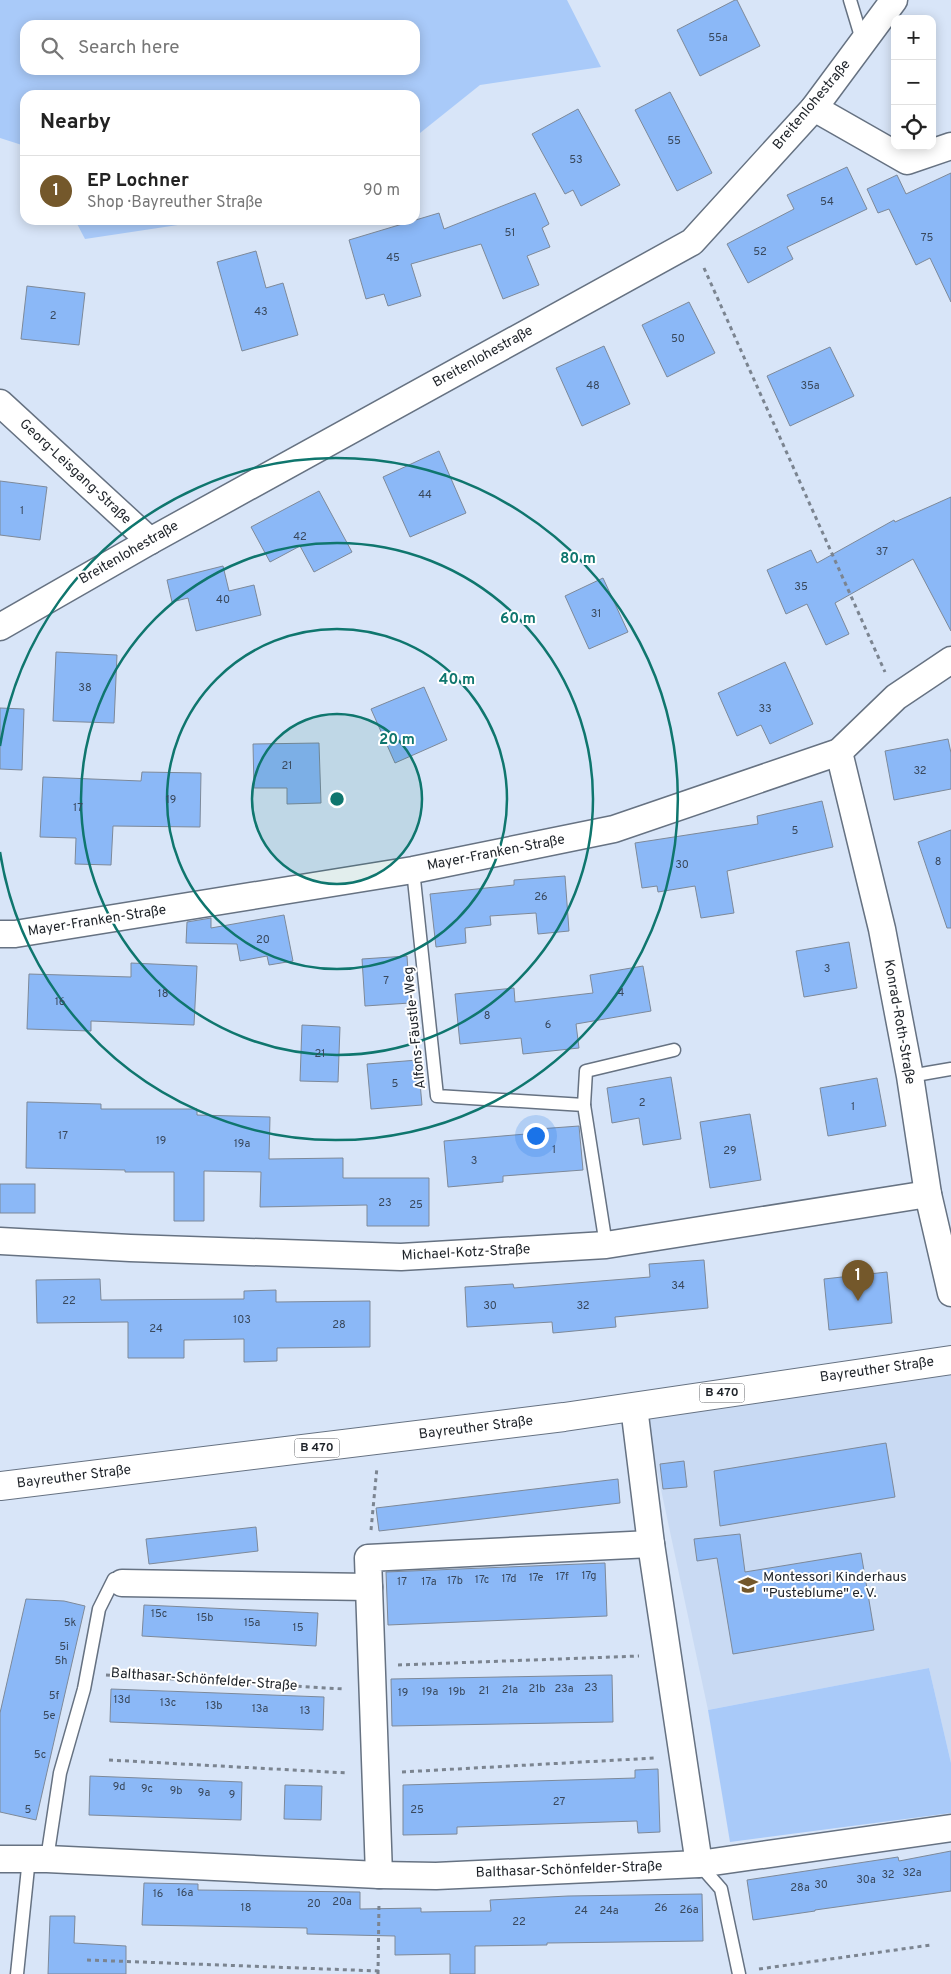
<!DOCTYPE html>
<meta charset="utf-8">
<style>
body{margin:0;font-family:Overpass,sans-serif;background:#f6f6f6;color:#222}
.controls{position:absolute;right:15px;top:15px;display:grid;overflow:hidden;border-radius:10px;box-shadow:0 2px 12px #0003}
.controls button{width:45px;height:45px;display:grid;place-items:center;padding:0;border:0;border-bottom:1px solid #e0e0e0;background:#fff;color:#222;font:25px sans-serif}
.you{position:absolute;left:535px;top:1135px;width:18px;height:18px;margin:-12px;border:4px solid #fff;border-radius:50%;background:#1a73e8;box-shadow:0 0 0 8px #1a73e833}
.badge{display:grid;place-items:center;width:32px;height:32px;border-radius:50%;background:#74582b;color:#fff;font-size:16px;font-weight:700}
.pin{position:absolute;translate:-50% -41px;filter:drop-shadow(0 1px 2px #0008)}
.pin::after{content:'';position:absolute;top:26px;width:18px;height:15px;background:inherit;clip-path:polygon(0 0,100% 0,50% 100%)}
.list{margin:0;padding:0;list-style:none}
h2{display:flex;justify-content:space-between;align-items:center;height:65px;margin:0;padding:0 20px;font-size:21px}
h2 small{font-size:16px;font-weight:400;color:#767676}
.list li{display:grid;grid-template-columns:32px 1fr auto;gap:15px;align-items:center;box-sizing:border-box;height:70px;padding:0 20px;border-top:1px solid #e0e0e0}
.list b{display:block;font-size:19px;white-space:nowrap}
.list p{margin:0;font-size:16px;white-space:nowrap;color:#767676}
.list em{font-size:16px;font-style:normal;color:#767676}
.icon{flex:none;width:28px;height:28px;fill:none;stroke:currentColor;stroke-width:2;stroke-linecap:round;stroke-linejoin:round}
.map{position:relative;flex:none;width:951px;height:1974px;overflow:hidden}
.search{position:absolute;background:#fff;box-shadow:0 2px 12px #0003;left:20px;top:20px;width:400px;height:55px;display:flex;align-items:center;gap:12px;box-sizing:border-box;padding:0 18px;border-radius:15px;color:#767676;font-size:19px}
.panel{position:absolute;background:#fff;box-shadow:0 2px 12px #0003;left:20px;top:90px;width:400px;height:135px;border-radius:15px}
.map>svg:first-child{display:block}
.built{fill:#c9daf3}
.green{fill:#a9caf9;fill-rule:evenodd}
.building{fill:#8bb8f7;stroke:#7d8999}
.lines{fill:none;stroke-linecap:round;stroke-linejoin:round}
.service-casing{stroke:#667282;stroke-width:15}
.minor-casing{stroke:#667282;stroke-width:29}
.primary-casing{stroke:#667282;stroke-width:30}
.path{stroke:#7b8490;stroke-width:3;stroke-dasharray:4 4;stroke-linecap:butt}
.service{stroke:#fff;stroke-width:12}
.minor{stroke:#fff;stroke-width:26}
.primary{stroke:#fff;stroke-width:28}
.ring{fill:none;stroke:#0f766e;stroke-width:2.5}
.labels{text-anchor:middle;dominant-baseline:central;stroke-width:4;stroke-linejoin:round;paint-order:stroke}
.number-label{font-size:11px;fill:#39485c}
.shield{fill:#fff;stroke:#626569;stroke-width:1}
.shield-label{font-size:12px;font-weight:bold;fill:#1e2329}
.street-label{font-size:14px;fill:#1e2329;stroke:#fff}
.poi-label{font-size:14px;fill:#1e2329;stroke:#fff;text-anchor:start}
.centre{fill:#0f766e;stroke:#fff;stroke-width:2.5}
.ring-label{font-size:15px;text-anchor:middle;font-weight:bold;fill:#0f766e;stroke:#fff;stroke-width:4;stroke-linejoin:round;paint-order:stroke}
</style>
<div class="map">
<svg width="951" height="1974" viewBox="0 0 951 1974">
<rect width="100%" height="100%" fill="#d8e5f8"/>
<polygon class="built" points="951,1354 951,1763 929,1668 708,1710 643,1405"/>
<g class="green">
<path d="M 0,0 L 567,0 L 601,67 L 480,85 L 415,137 L 415,95 L 25,95 L 25,146 L 0,138 ZM 25,25 L 415,25 L 415,70 L 25,70 Z"/>
<polygon points="75,220 211,220 85,239"/>
<polygon points="929,1668 951,1763 951,1813 730,1842 708,1710"/>
</g>
<g class="building">
<polygon points="735,0 737,0 760,46 700,76 677,30"/>
<polygon points="670,92 712,173 677,191 635,110"/>
<polygon points="578,109 620,185 581,206 573,190 565,194 532,134"/>
<polygon points="847,167 867,209 787,247 793,259 748,283 727,244 794,209 787,195"/>
<polygon points="951,173 951,302 930,258 916,265 889,209 878,213 867,189 897,175 906,194"/>
<polygon points="535,193 549,224 542,228 550,247 527,256 539,285 503,299 481,244 411,264 421,296 388,306 384,294 366,299 349,240 439,213 444,229"/>
<polygon points="256,251 266,288 283,283 298,335 242,351 217,262"/>
<polygon points="27,286 85,293 79,345 21,339"/>
<polygon points="689,302 715,353 667,377 642,325"/>
<polygon points="604,346 630,404 582,426 556,368"/>
<polygon points="830,347 854,396 790,426 767,376"/>
<polygon points="439,451 466,513 410,537 383,477"/>
<polygon points="0,481 47,487 40,540 0,535"/>
<polygon points="319,491 352,552 314,572 300,546 270,562 251,527"/>
<polygon points="951,497 951,631 913,559 835,603 849,634 826,645 807,604 786,614 767,570 811,550 817,563 894,520 895,522"/>
<polygon points="223,566 229,591 254,585 261,615 196,631 188,598 172,602 167,580"/>
<polygon points="603,578 628,632 589,649 565,596"/>
<polygon points="56,652 117,655 114,723 53,721"/>
<polygon points="785,662 813,724 770,744 761,725 737,736 718,693"/>
<polygon points="424,687 447,740 395,763 371,709"/>
<polygon points="0,708 24,709 22,770 0,769"/>
<polygon points="948,739 951,753 951,789 894,800 885,751"/>
<polygon points="319,743 321,803 287,804 287,788 254,788 253,744"/>
<polygon points="142,772 201,773 200,827 113,826 111,865 75,864 76,838 40,837 43,777 141,781"/>
<polygon points="822,801 833,847 727,871 734,913 701,918 695,886 658,892 657,886 642,888 635,843 758,824 757,816"/>
<polygon points="951,830 951,928 947,928 918,842"/>
<polygon points="565,876 569,931 538,934 536,913 490,916 491,925 465,928 466,943 436,947 430,894 514,885 514,880"/>
<polygon points="284,915 293,961 269,965 267,956 240,961 237,944 186,943 187,922 211,918 211,928"/>
<polygon points="849,942 857,988 804,997 796,951"/>
<polygon points="407,956 410,1003 365,1006 362,959"/>
<polygon points="131,963 197,966 194,1025 91,1021 91,1031 27,1029 29,974 131,977"/>
<polygon points="643,966 651,1011 576,1024 579,1048 523,1054 521,1038 460,1044 455,994 514,988 515,1002 593,993 590,975"/>
<polygon points="302,1025 340,1027 338,1082 300,1081"/>
<polygon points="418,1060 422,1105 371,1109 367,1064"/>
<polygon points="671,1077 681,1139 643,1145 639,1118 612,1123 607,1088"/>
<polygon points="877,1078 886,1126 828,1136 820,1088"/>
<polygon points="27,1102 101,1104 101,1109 197,1109 197,1115 270,1117 269,1159 343,1158 343,1178 429,1178 429,1226 367,1226 367,1205 260,1207 261,1172 204,1171 204,1221 174,1221 174,1172 125,1172 125,1170 26,1168"/>
<polygon points="750,1114 761,1180 710,1188 700,1122"/>
<polygon points="579,1126 583,1170 503,1176 503,1182 448,1187 444,1141 526,1134 525,1130"/>
<rect x="0" y="1184" width="35" height="29"/>
<polygon points="704,1260 708,1308 615,1317 616,1327 553,1333 552,1322 467,1327 465,1287 513,1284 514,1288 650,1277 649,1264"/>
<polygon points="887,1272 892,1323 829,1330 824,1279"/>
<polygon points="100,1279 101,1300 244,1299 244,1291 276,1290 276,1302 370,1301 370,1347 277,1348 277,1361 244,1362 244,1339 184,1340 184,1358 128,1358 128,1322 37,1323 36,1280"/>
<polygon points="886,1443 895,1497 720,1526 714,1471"/>
<polygon points="684,1461 687,1487 663,1489 660,1464"/>
<polygon points="618,1479 620,1503 379,1531 376,1508"/>
<polygon points="256,1527 258,1551 149,1564 146,1539"/>
<polygon points="740,1534 745,1572 861,1553 874,1630 733,1654 717,1558 697,1561 694,1539"/>
<polygon points="605,1563 607,1616 388,1625 386,1572"/>
<polygon points="26,1599 64,1601 85,1606 36,1820 0,1812 0,1713"/>
<polygon points="144,1605 318,1613 316,1646 142,1636"/>
<polygon points="612,1675 613,1722 392,1726 391,1679"/>
<polygon points="111,1689 324,1697 323,1730 110,1722"/>
<polygon points="658,1769 660,1832 638,1833 637,1821 457,1827 457,1834 403,1835 403,1785 635,1778 635,1770"/>
<polygon points="90,1776 242,1782 241,1820 89,1815"/>
<polygon points="285,1785 322,1786 321,1820 284,1819"/>
<polygon points="951,1851 951,1891 815,1910 815,1911 753,1920 747,1880 898,1857 899,1861"/>
<polygon points="144,1883 198,1884 198,1890 360,1892 360,1909 421,1908 421,1912 491,1911 490,1900 568,1896 702,1894 703,1941 547,1943 547,1945 475,1946 475,1974 450,1974 450,1954 395,1955 395,1936 307,1934 307,1928 142,1925"/>
<polygon points="50,1916 75,1916 74,1943 126,1946 126,1974 48,1974"/>
</g>
<g class="lines">
<defs>
<g id="service">
<polyline points="850,0 863,43"/>
<polyline points="413,870 437,1096 584,1105 606,1245"/>
<polyline points="910,1076 951,1069"/>
<polyline points="584,1105 586,1071 674,1050"/>
<polyline points="47,1859 60,1773 84,1689 99,1609 114,1579"/>
<polyline points="699,1864 721,1889 739,1974"/>
<polyline points="17,1974 29,1858"/>
</g>
<g id="minor">
<polyline points="814,108 907,161 951,146"/>
<polyline points="0,403 150,541"/>
<polyline points="0,627 150,541 692,242 814,108 894,0"/>
<polyline points="839,752 882,929 910,1076 928,1194 951,1293"/>
<polyline points="0,934 15,934 413,870 614,829 839,752 896,697 951,660"/>
<polyline points="0,1241 130,1248 401,1257 606,1245 928,1194"/>
<polyline points="634,1407 651,1544 699,1864"/>
<polyline points="122,1583 369,1587"/>
<polyline points="0,1859 47,1859 379,1875 436,1876 699,1864 951,1828"/>
<polyline points="379,1875 368,1558 651,1544"/>
</g>
<polyline id="primary" points="0,1486 564,1417 951,1360"/>
</defs>
<use href="#service" class="service-casing"/>
<use href="#minor" class="minor-casing"/>
<use href="#primary" class="primary-casing"/>
<g class="path">
<polyline points="704,268 885,672"/>
<polyline points="371,1530 377,1467"/>
<polyline points="398,1665 639,1656"/>
<polyline points="106,1675 344,1689"/>
<polyline points="109,1760 348,1773"/>
<polyline points="402,1772 655,1758"/>
<polyline points="87,1960 379,1971"/>
<polyline points="759,1969 931,1945"/>
<polyline points="378,1974 379,1902"/>
</g>
<use href="#service" class="service"/>
<use href="#minor" class="minor"/>
<use href="#primary" class="primary"/>
</g>
<circle cx="337" cy="799" r="85" fill="#0f766e" fill-opacity=".12"/>
<g class="ring">
<circle cx="337" cy="799" r="85"/>
<circle cx="337" cy="799" r="170"/>
<circle cx="337" cy="799" r="256"/>
<path d="M0 746A341 341 0 1 1 0 852"/>
</g>
<defs>
<symbol id="school-bare" viewBox="-9 -9 18 18"><path d="M0-5L7-2L0 1L-7-2ZM-4 1L0 2.5L4 1V4Q0 6-4 4Z" fill="#74582b" stroke="#fff" stroke-width="2.5" paint-order="stroke"/></symbol>
</defs>
<g fill-rule="evenodd">
<use href="#school-bare" x="734" y="1571" width="28" height="28"/>
</g>
<g class="labels">
<g class="number-label">
<text x="718" y="38">55a</text>
<text x="674" y="141">55</text>
<text x="576" y="160">53</text>
<text x="827" y="202">54</text>
<text x="510" y="233">51</text>
<text x="927" y="238">75</text>
<text x="760" y="252">52</text>
<text x="393" y="258">45</text>
<text x="261" y="312">43</text>
<text x="53" y="316">2</text>
<text x="678" y="339">50</text>
<text x="593" y="386">48</text>
<text x="810" y="386">35a</text>
<text x="425" y="495">44</text>
<text x="22" y="511">1</text>
<text x="300" y="537">42</text>
<text x="882" y="552">37</text>
<text x="801" y="587">35</text>
<text x="223" y="600">40</text>
<text x="596" y="614">31</text>
<text x="85" y="688">38</text>
<text x="765" y="709">33</text>
<text x="287" y="766">21</text>
<text x="920" y="771">32</text>
<text x="171" y="800">19</text>
<text x="78" y="808">17</text>
<text x="795" y="831">5</text>
<text x="938" y="862">8</text>
<text x="682" y="865">30</text>
<text x="541" y="897">26</text>
<text x="263" y="940">20</text>
<text x="827" y="969">3</text>
<text x="386" y="981">7</text>
<text x="621" y="993">4</text>
<text x="163" y="994">18</text>
<text x="60" y="1002">16</text>
<text x="487" y="1016">8</text>
<text x="548" y="1025">6</text>
<text x="320" y="1054">21</text>
<text x="395" y="1084">5</text>
<text x="642" y="1103">2</text>
<text x="853" y="1107">1</text>
<text x="63" y="1136">17</text>
<text x="161" y="1141">19</text>
<text x="242" y="1144">19a</text>
<text x="554" y="1150">1</text>
<text x="730" y="1151">29</text>
<text x="474" y="1161">3</text>
<text x="385" y="1203">23</text>
<text x="416" y="1205">25</text>
<text x="678" y="1286">34</text>
<text x="69" y="1301">22</text>
<text x="490" y="1306">30</text>
<text x="583" y="1306">32</text>
<text x="242" y="1320">103</text>
<text x="339" y="1325">28</text>
<text x="156" y="1329">24</text>
<text x="589" y="1576">17g</text>
<text x="562" y="1577">17f</text>
<text x="536" y="1578">17e</text>
<text x="509" y="1579">17d</text>
<text x="482" y="1580">17c</text>
<text x="455" y="1581">17b</text>
<text x="402" y="1582">17</text>
<text x="429" y="1582">17a</text>
<text x="159" y="1614">15c</text>
<text x="205" y="1618">15b</text>
<text x="70" y="1623">5k</text>
<text x="252" y="1623">15a</text>
<text x="298" y="1628">15</text>
<text x="64" y="1647">5i</text>
<text x="61" y="1661">5h</text>
<text x="591" y="1688">23</text>
<text x="537" y="1689">21b</text>
<text x="564" y="1689">23a</text>
<text x="510" y="1690">21a</text>
<text x="484" y="1691">21</text>
<text x="430" y="1692">19a</text>
<text x="457" y="1692">19b</text>
<text x="403" y="1693">19</text>
<text x="54" y="1696">5f</text>
<text x="122" y="1700">13d</text>
<text x="168" y="1703">13c</text>
<text x="214" y="1706">13b</text>
<text x="260" y="1709">13a</text>
<text x="305" y="1711">13</text>
<text x="49" y="1716">5e</text>
<text x="40" y="1755">5c</text>
<text x="119" y="1787">9d</text>
<text x="147" y="1789">9c</text>
<text x="176" y="1791">9b</text>
<text x="204" y="1793">9a</text>
<text x="232" y="1795">9</text>
<text x="559" y="1802">27</text>
<text x="28" y="1810">5</text>
<text x="417" y="1810">25</text>
<text x="912" y="1873">32a</text>
<text x="888" y="1875">32</text>
<text x="866" y="1880">30a</text>
<text x="821" y="1885">30</text>
<text x="800" y="1888">28a</text>
<text x="185" y="1893">16a</text>
<text x="158" y="1894">16</text>
<text x="342" y="1902">20a</text>
<text x="314" y="1904">20</text>
<text x="246" y="1908">18</text>
<text x="661" y="1908">26</text>
<text x="689" y="1910">26a</text>
<text x="581" y="1911">24</text>
<text x="609" y="1911">24a</text>
<text x="519" y="1922">22</text>
</g>
<g class="shield">
<rect x="699.5" y="1383.5" width="45" height="19" rx="4"/>
<rect x="294.5" y="1438.5" width="45" height="19" rx="4"/>
</g>
<g class="shield-label">
<text x="722" y="1393">B 470</text>
<text x="317" y="1448">B 470</text>
</g>
<g class="street-label">
<text transform="translate(812 105) rotate(-50)">Breitenlohestraße</text>
<text transform="translate(483 357) rotate(-29)">Breitenlohestraße</text>
<text transform="translate(75 472) rotate(43)">Georg-Leisgang-Straße</text>
<text transform="translate(129 553) rotate(-30)">Breitenlohestraße</text>
<text transform="translate(496 853) rotate(-11)">Mayer-Franken-Straße</text>
<text transform="translate(97 921) rotate(-9)">Mayer-Franken-Straße</text>
<text transform="translate(899 1022) rotate(80)">Konrad-Roth-Straße</text>
<text transform="translate(415 1028) rotate(-96)">Alfons-Fäustle-Weg</text>
<text transform="translate(466 1253) rotate(-3)">Michael-Kotz-Straße</text>
<text transform="translate(877 1370) rotate(-8)">Bayreuther Straße</text>
<text transform="translate(476 1428) rotate(-7)">Bayreuther Straße</text>
<text transform="translate(74 1477) rotate(-7)">Bayreuther Straße</text>
<text transform="translate(204 1680) rotate(4)">Balthasar-Schönfelder-Straße</text>
<text transform="translate(569 1870) rotate(-2)">Balthasar-Schönfelder-Straße</text>
</g>
<g class="poi-label">
<text x="763" y="1577">Montessori Kinderhaus<tspan x="763" dy="16">"Pusteblume" e. V.</tspan></text>
</g>
</g>
<circle cx="337" cy="799" r="8" class="centre"/>
<g class="ring-label">
<text x="578" y="563">80 m</text>
<text x="518" y="623">60 m</text>
<text x="457" y="684">40 m</text>
<text x="397" y="744">20 m</text>
</g>
</svg>
<div class="controls">
<button>+</button>
<button>−</button>
<button><svg class="icon" aria-label="locate" viewBox="0 0 24 24"><circle cx="12" cy="12" r="6"/><path d="M12 2v4M12 18v4M2 12h4M18 12h4"/></svg></button>
</div>
<div class="you"></div>
<div class="pin badge" style="left:858px;top:1301px">1</div>
<div class="search"><svg class="icon" aria-label="search" viewBox="0 0 24 24"><circle cx="10" cy="10" r="6"/><path d="M15 15l6 6"/></svg>Search here</div>
<section class="panel">
<h2>Nearby<small></small></h2>
<ul class="list">
<li><span class="badge">1</span><div><b>EP Lochner</b><p>Shop · Bayreuther Straße</p></div><em>90 m</em></li>
</ul>
</section>
</div>
